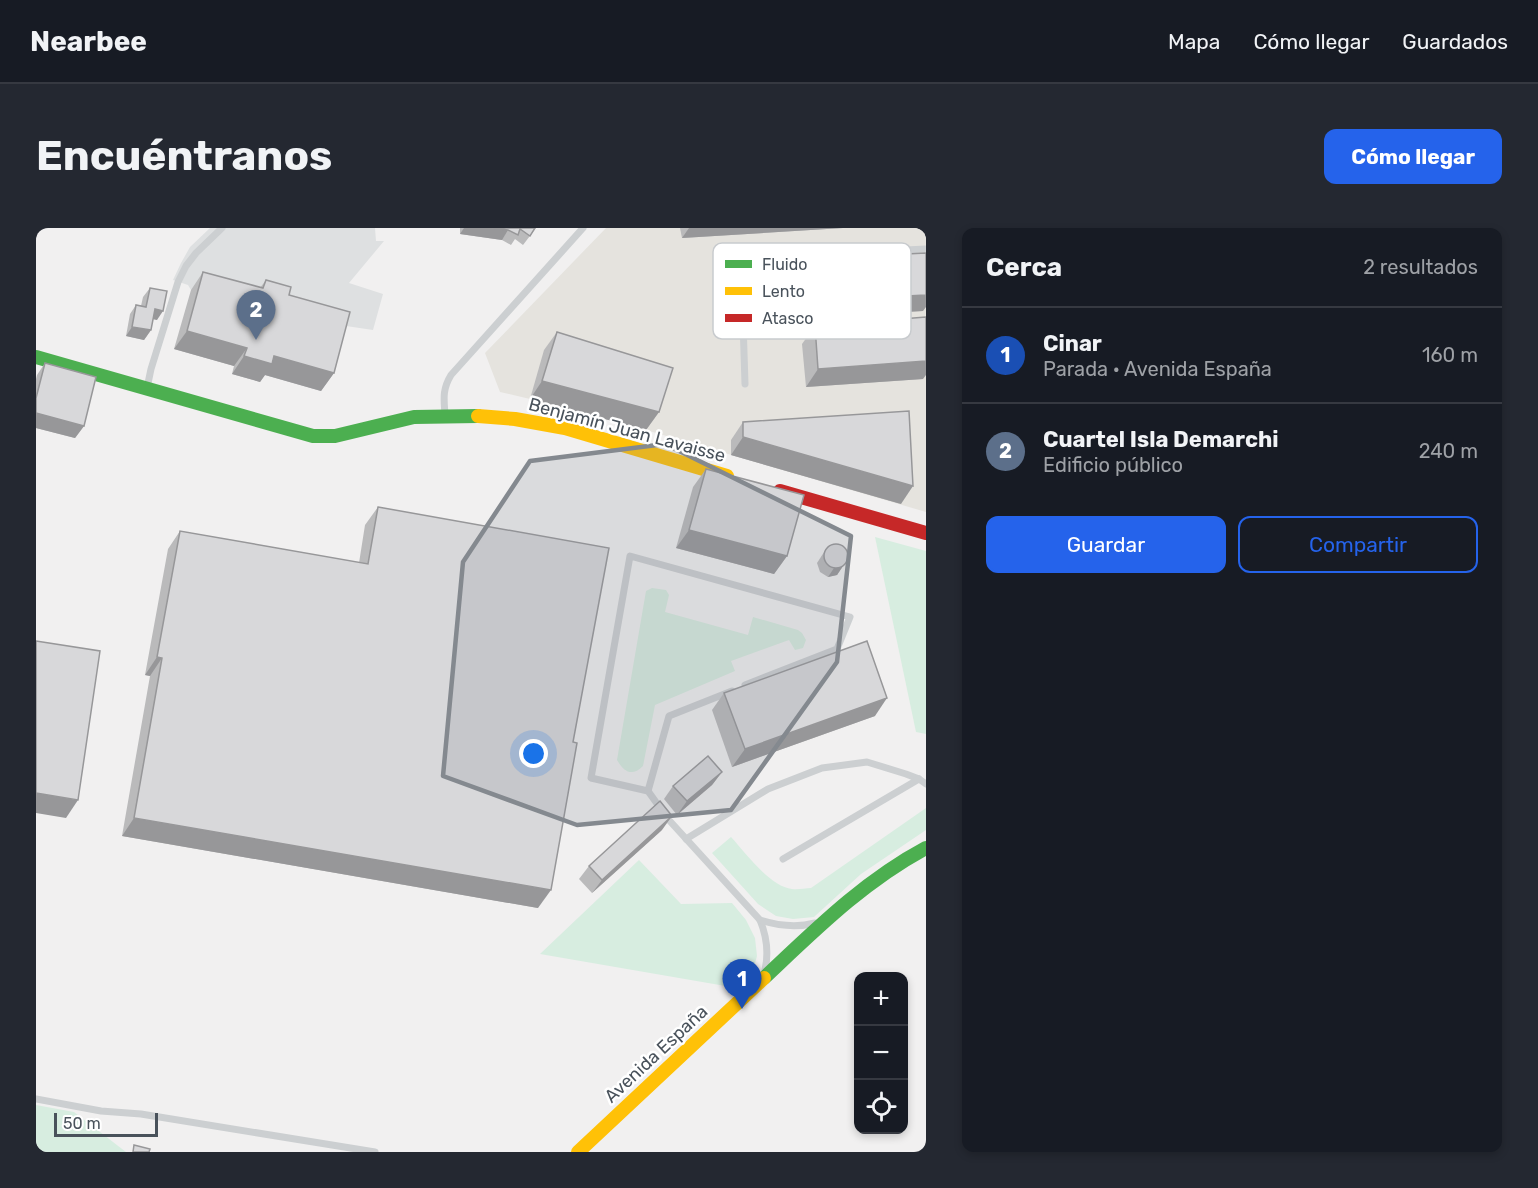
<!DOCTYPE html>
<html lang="es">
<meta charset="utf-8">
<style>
body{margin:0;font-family:Rubik,sans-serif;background:#242831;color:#f1f3f6}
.controls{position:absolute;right:18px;bottom:18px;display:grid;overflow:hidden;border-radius:12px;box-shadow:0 3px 9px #0003}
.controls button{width:54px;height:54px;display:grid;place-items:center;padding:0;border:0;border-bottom:2px solid #363941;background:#171b24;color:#f1f3f6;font:30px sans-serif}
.scale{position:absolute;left:18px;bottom:15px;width:104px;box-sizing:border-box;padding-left:6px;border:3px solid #49525b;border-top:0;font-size:16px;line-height:21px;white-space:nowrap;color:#49525b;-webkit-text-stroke:4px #fff;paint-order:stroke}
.you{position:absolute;left:498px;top:526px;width:21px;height:21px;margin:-15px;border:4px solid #fff;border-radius:50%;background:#1a73e8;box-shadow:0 0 0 9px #1a73e833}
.badge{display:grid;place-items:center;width:39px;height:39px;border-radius:50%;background:#2563eb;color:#fff;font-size:20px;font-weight:700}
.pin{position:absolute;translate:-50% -50px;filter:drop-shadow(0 2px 3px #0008)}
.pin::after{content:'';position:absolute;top:32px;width:21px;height:18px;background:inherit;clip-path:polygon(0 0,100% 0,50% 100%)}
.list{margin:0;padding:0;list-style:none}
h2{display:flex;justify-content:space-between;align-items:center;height:78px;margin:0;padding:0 24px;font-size:26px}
h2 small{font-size:20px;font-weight:400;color:#9ea1a6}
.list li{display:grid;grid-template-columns:39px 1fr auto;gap:18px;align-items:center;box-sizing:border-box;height:96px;padding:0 24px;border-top:2px solid #363941}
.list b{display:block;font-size:22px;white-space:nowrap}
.list p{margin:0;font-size:20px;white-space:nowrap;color:#9ea1a6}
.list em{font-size:20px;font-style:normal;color:#9ea1a6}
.actions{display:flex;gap:12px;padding:18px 24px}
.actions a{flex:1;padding:14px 0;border:2px solid #2563eb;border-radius:12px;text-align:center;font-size:21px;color:#2563eb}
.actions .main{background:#2563eb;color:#fff}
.icon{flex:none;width:33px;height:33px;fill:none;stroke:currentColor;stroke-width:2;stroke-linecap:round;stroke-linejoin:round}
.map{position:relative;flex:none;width:890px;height:924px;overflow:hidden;border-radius:12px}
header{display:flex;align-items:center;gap:36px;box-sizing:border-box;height:84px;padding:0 30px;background:#171b24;border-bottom:2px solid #363941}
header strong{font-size:28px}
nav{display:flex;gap:33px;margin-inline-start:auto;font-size:21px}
.intro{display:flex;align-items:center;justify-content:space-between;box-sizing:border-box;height:144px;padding:0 36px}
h1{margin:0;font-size:42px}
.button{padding:15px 27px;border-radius:12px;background:#2563eb;color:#fff;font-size:21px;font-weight:700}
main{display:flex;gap:36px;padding:0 36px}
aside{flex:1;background:#171b24;border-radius:12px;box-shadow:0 3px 9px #0003}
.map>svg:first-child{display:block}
.commercial{fill:#e5e3de}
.airport{fill:#dee0e1}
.green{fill:#d7ede0}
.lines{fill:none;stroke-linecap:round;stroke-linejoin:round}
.lane{stroke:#cccfd1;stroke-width:7}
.fast{stroke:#4caf50;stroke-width:14}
.slow{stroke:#ffc107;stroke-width:14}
.jam{stroke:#c62828;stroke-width:14}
.wall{fill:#bababb}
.shaded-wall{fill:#979799}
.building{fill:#d8d8da;stroke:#979799;stroke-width:1.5}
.marked{fill:#84898f;fill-opacity:0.2;stroke:#84898f;stroke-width:4.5;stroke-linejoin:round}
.labels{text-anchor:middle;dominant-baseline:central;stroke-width:5;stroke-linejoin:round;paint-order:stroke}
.street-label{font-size:18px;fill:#49525b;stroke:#fff}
.key{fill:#fff;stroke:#c8cbce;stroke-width:1.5}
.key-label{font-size:16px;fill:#49525b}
</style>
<header>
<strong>Nearbee</strong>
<nav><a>Mapa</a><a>Cómo llegar</a><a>Guardados</a></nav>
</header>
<div class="intro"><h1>Encuéntranos</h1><a class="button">Cómo llegar</a></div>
<main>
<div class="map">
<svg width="890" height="924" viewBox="0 0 890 924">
<rect width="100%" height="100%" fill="#f1f0f0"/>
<polygon class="commercial" points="570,0 890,0 890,284 610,202 494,171 464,164 449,125"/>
<polygon class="airport" points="174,0 339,0 340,13 348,13 313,55 347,66 337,102 310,98 155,62 152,57 137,52 145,35 154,19"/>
<g class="green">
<polygon points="839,309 890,323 890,506 880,504"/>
<path d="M 616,360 L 630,362 L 633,367 L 629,384 L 712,407 L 717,389 L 762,402 L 766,405 L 770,412 L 767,420 L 759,422 L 753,412 L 695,433 L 699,443 L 619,477 L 607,538 C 596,549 588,544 581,532 L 610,363 Z"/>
<path d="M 890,580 L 890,602 L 825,646 L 778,689 L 757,691 L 740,688 L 722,676 L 676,625 L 695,609 C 709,624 734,659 756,661 C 762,662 769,660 775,660 Z"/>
<polygon points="603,632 645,676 696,675 710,692 719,710 721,728 716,746 701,760 504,726"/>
<polygon points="0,877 38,884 90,924 0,924"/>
</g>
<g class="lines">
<g class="lane">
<polyline points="709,156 705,30 890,21"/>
<polyline points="111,160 115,141 142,54 150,38 160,25 186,0"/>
<path d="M 409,187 C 408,171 406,162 415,147 L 547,0"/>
<path d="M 709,457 L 801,421 L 814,389 L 594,328 L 555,550 L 612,563 L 632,591 L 724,692 C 731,709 733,724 729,742"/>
<polyline points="612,563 633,488 696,463"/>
<polyline points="650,611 732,561 786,540 831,534 870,546 883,551 890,556"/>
<polyline points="747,631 883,551"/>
<path d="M 724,692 C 743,698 760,700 779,695"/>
<polyline points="0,871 65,883 105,886 339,924"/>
</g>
<g class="fast">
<polyline points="0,129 277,208 299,208 378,189 442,188"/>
<path d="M 728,750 C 779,702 828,653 890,620"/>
</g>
<g class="slow">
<polyline points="442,188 479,191 529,200 691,248"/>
<polyline points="542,924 728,750"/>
</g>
<polyline class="jam" points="744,263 890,305"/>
</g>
<g class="wall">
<polygon points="424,0 500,0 487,17 479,11 475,17 466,12 424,6"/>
<polygon points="644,0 807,0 646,10"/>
<polygon points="751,32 887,83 741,91 739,49"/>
<polygon points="167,44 224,60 230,52 253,67 298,145 285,163 229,147 224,154 196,146 198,138 138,121 155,62"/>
<polygon points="114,60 121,92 117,91 115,102 108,112 90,108 94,86 100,77 105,78 107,69"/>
<polygon points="779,98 887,151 770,159 766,116"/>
<polygon points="521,104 623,184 610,202 494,171 508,122"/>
<polygon points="9,135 48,198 39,210 0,200 0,151 1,147"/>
<polygon points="707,194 865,276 695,227 695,212"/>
<polygon points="670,241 751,328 738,346 640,320 657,259"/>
<polygon points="342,279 502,680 86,608 114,448 109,447 132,321 144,303 323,335 329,297"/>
<polygon points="792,318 807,338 801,347 792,349 784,344 781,335"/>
<polygon points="688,465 839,488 696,539 676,482"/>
<polygon points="686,544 676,557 641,587 628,571 637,558"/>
<polygon points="626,602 556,665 543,651 553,638"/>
</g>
<g class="shaded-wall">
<polygon points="428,0 456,0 472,2 466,12 424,6"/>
<polygon points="653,0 807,0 646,10"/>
<polygon points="890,67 890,79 887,83 741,91 753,74"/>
<polygon points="119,81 127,83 121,92 113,90"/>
<polygon points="96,99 115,102 108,112 90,108"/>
<polygon points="151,103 211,120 198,138 138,121"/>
<polygon points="208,128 238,128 298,145 285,163 229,147 224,154 196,146"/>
<polygon points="890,133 890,147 887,151 770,159 782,141"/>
<polygon points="506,153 623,184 610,202 494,171"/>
<polygon points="0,185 48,198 39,210 0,200"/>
<polygon points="707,209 877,258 865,276 695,227"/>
<polygon points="653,302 751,328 738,346 640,320"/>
<polygon points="807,338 801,347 792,349 798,340"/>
<polygon points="121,429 126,430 114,448 109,447"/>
<polygon points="851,470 839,488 696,539 709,521"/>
<polygon points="686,544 676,557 641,587 651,573"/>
<polygon points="0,565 42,572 30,590 0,585"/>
<polygon points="636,588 626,602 556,665 566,652"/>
<polygon points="98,590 515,662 502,680 86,608"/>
</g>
<g class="building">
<polygon points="456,0 499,0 494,8 484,1 482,7 472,2"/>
<polygon points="890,25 890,67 753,74 751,32"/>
<polygon points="167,44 227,60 230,52 255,59 253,67 314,84 298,145 238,128 236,136 208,128 211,120 151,103"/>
<polygon points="114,60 131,63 127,83 119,81 115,102 96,99 100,77 110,79"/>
<polygon points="890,89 890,133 782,141 779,98"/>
<polygon points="521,104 637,140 623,184 506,153"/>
<polygon points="9,135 60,149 48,198 0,185 0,170"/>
<polygon points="873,183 877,258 707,209 707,194"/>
<polygon points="670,241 768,267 751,328 653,302"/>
<polygon points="342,279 573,320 537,514 541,515 515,662 98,590 126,430 121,429 144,303 332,336"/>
<circle cx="800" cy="328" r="12"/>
<polygon points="0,413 64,423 42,572 0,565"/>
<polygon points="831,413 851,470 709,521 688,465"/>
<polygon points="672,528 686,544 651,573 637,558"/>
<polygon points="624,573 636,588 566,652 553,638"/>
<polygon points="98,917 114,921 113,924 97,924"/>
</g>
<path class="marked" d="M 629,216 L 815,308 L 801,434 L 695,582 L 541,597 L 407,548 L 427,334 L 494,233 Z"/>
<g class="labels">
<g class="street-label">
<text transform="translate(591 202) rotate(15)">Benjamín Juan Lavaisse</text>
<text transform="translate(620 826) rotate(-43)">Avenida España</text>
</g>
</g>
<rect x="677" y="15" width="198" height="96" rx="9" class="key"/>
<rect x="689" y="32" width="27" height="8" fill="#4caf50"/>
<rect x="689" y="59" width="27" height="8" fill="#ffc107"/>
<rect x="689" y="86" width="27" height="8" fill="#c62828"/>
<g class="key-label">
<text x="726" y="42">Fluido</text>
<text x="726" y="69">Lento</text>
<text x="726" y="96">Atasco</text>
</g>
</svg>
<div class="controls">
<button>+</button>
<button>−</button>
<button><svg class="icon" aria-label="locate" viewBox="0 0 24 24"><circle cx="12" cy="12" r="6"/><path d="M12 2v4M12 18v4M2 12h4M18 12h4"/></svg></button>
</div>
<div class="scale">50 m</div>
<div class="you"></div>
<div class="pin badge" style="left:706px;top:781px;background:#1a4fb4">1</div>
<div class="pin badge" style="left:220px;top:112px;background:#5c6f8a">2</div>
</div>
<aside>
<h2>Cerca<small>2 resultados</small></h2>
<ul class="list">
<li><span class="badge" style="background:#1a4fb4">1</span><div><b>Cinar</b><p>Parada · Avenida España</p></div><em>160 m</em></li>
<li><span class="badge" style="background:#5c6f8a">2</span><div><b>Cuartel Isla Demarchi</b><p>Edificio público</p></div><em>240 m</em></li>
</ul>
<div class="actions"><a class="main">Guardar</a><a>Compartir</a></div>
</aside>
</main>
